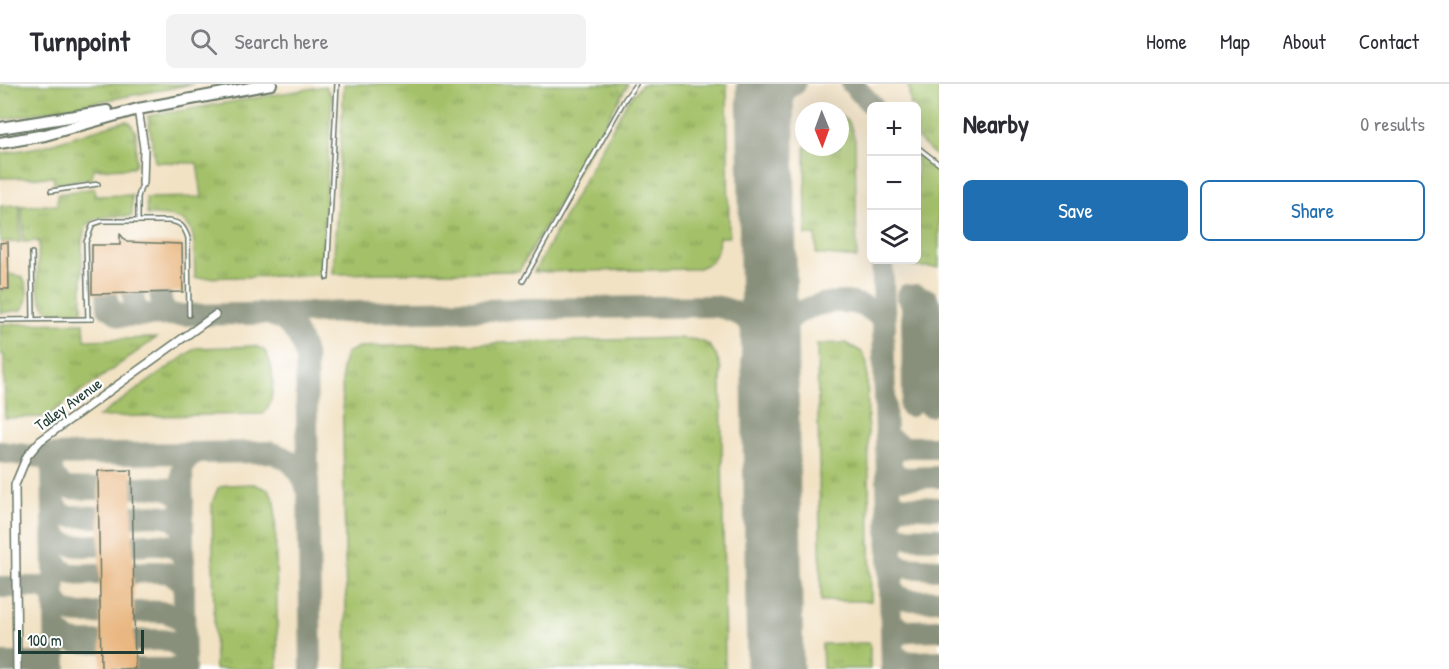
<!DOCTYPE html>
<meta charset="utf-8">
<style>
body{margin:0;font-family:"Patrick Hand",sans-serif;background:#f2f2f3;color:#2b2b33}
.controls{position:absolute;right:18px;top:18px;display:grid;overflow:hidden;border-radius:9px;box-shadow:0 6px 24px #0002}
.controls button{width:54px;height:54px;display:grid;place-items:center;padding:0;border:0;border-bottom:2px solid #e1e1e2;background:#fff;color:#2b2b33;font:30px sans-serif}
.compass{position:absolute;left:795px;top:18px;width:54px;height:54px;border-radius:50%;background:#fff;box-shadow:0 6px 24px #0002;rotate:179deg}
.scale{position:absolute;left:18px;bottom:15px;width:126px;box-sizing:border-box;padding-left:6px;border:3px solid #1f3d34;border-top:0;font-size:16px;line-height:21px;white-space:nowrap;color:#1f3d34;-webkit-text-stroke:4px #fff;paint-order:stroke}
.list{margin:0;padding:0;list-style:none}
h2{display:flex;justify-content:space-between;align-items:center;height:78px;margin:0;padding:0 24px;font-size:26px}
h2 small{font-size:20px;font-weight:400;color:#7c7c81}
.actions{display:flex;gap:12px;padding:18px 24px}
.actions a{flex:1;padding:14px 0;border:2px solid #1f6fb2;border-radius:9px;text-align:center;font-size:21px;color:#1f6fb2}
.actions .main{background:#1f6fb2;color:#fff}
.icon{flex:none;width:33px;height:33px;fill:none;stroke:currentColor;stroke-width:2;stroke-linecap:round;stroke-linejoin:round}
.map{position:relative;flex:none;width:939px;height:585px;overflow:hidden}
header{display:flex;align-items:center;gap:36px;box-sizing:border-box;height:84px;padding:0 30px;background:#fff;border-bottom:2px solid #e1e1e2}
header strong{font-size:28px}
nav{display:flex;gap:33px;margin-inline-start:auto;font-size:21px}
.search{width:420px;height:54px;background:#f2f2f3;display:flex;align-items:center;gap:15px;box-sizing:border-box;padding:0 21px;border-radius:9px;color:#7c7c81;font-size:22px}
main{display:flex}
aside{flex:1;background:#fff}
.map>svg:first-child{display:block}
.grass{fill:url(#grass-tufts);stroke:#627f4e;stroke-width:1.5}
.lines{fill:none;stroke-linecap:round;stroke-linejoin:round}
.taxiway{stroke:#88907c;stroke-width:22}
.runway{stroke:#88907c;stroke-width:57}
.building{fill:#e9b781}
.service-casing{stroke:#697766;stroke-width:6}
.minor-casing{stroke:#697766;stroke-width:10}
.primary-casing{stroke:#697766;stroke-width:14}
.service{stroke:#fff;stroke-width:3}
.minor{stroke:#fff;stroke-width:7}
.primary{stroke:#fff;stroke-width:10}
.labels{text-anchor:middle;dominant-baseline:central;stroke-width:4.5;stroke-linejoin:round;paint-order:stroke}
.street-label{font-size:16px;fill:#1f3d34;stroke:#fff}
</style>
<header>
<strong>Turnpoint</strong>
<div class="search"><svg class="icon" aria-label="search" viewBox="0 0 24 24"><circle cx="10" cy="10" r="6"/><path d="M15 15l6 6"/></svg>Search here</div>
<nav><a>Home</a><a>Map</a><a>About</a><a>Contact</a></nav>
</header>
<main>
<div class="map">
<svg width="939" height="585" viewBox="0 0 939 585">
<defs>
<pattern id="grass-tufts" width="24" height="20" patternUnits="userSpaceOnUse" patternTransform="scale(1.5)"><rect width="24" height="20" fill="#a4c169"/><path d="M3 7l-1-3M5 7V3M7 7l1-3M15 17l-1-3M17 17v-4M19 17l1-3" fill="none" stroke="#859e57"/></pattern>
</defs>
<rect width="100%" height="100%" fill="#fff"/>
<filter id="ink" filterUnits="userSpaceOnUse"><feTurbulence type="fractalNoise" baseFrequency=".0167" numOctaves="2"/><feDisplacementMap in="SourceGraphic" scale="12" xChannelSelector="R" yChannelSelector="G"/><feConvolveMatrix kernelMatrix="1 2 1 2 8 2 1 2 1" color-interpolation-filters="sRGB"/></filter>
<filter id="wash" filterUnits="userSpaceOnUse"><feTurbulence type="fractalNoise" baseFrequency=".008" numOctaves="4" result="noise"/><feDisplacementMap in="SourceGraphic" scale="24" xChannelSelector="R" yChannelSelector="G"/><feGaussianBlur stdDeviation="1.35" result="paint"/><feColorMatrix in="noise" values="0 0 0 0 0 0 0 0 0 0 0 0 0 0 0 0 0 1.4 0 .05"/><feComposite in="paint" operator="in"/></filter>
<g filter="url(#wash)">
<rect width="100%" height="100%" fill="#f2e2c4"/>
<g class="grass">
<polygon points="0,0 193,0 0,36"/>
<polygon points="344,0 628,0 519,187 333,190"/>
<path d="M 642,0 L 727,0 L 729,153 L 719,153 C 718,172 714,180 695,185 L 534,188 L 627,18 Z"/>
<polygon points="908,0 939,0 939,75 917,54 916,22 911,22"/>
<path d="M 325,2 L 332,13 L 321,191 L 195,194 C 193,147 201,131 147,131 L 146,114 L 202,113 L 197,79 L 155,78 L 148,32 Z"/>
<polygon points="840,32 849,38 855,55 857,174 816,170 816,151 806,151 805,63 840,63"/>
<polygon points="124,37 130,38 136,49 136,80 131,84 93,85 92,94 54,100 54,93 0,94 0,70 44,62"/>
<polygon points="917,68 939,88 939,183 915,183 908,176 916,176"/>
<path d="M 94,104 L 95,112 L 132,111 L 132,132 C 108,132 84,128 82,159 L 82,227 L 51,228 C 31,217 39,177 39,157 L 23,158 L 22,122 L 57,121 L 58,110 Z"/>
<polygon points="20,121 20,158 0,158 0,122"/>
<path d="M 9,190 L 22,193 C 29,203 29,216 22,226 L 0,229 L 0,205 L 9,205 Z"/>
<polygon points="84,239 85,256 156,254 50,330 42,333 5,334 4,271 0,270 0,240"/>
<path d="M 678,254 C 705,256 713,257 721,285 L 725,585 L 347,585 L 342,284 L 346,269 L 359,263 Z"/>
<polygon points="846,259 862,268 867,279 871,517 821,517 817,260"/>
<path d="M 255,262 L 264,266 C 275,281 277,315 263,330 L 98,333 L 196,264 Z"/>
<polygon points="254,400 269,406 275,418 278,585 215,585 212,419 218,404 226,401"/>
<polygon points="870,559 870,585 823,585 822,560"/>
</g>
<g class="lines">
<g class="taxiway">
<polyline points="852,0 873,22"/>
<path d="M 766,47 C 770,28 777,9 795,0"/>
<polyline points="882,176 885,243"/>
<polyline points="133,209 135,224 146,231"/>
<polyline points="160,209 163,226 174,231"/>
<path d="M 107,210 L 108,223 L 121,232 L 712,222 C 747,226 762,247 770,279"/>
<polyline points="907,211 912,220 913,317 910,322"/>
<polyline points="916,211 927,215 931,223 933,317 929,322"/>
<path d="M 267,230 C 290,235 301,252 306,274 L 311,585"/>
<path d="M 771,279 C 773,263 777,249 788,237 C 809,215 867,208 883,239 L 892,585"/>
<polyline points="892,356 905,363 939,363"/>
<polyline points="905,363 895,368 889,378 895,390 905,394 939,393"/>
<polyline points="0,368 50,374 52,378 56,585"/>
<path d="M 42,371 L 269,368 C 289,373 302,386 307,406"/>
<polyline points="53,392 65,404 98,405"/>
<polyline points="891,403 888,410 898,422 939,424"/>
<path d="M 133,404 C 151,404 175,398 183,419"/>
<polyline points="54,419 64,432 99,433"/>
<path d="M 133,432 C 151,432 175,426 183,447"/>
<polyline points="892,433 889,441 899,453 939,454"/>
<path d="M 54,446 C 61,466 82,462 99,461"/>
<path d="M 133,461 C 151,460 177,455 184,476"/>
<polyline points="893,463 890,471 900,483 939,485"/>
<path d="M 55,475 C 62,495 82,490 100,490"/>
<path d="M 134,489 C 153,488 177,483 184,504"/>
<path d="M 893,494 L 890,501 C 898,521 921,516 939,516"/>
<polyline points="0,503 45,503 55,514"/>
<path d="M 55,514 C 63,534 82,530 100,529"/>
<path d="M 135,528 C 153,528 177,523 185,544"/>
<path d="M 56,542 C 63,562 83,558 101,558"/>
<polyline points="897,542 909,547 939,546"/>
<path d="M 909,547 C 892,550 884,570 904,576 C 914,580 928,577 939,577"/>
<path d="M 135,557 C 154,556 177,551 185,572"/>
<polyline points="0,579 45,579 56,585"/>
<polyline points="135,585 171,585"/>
<polyline points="185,585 182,386 187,375 198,369"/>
</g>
<polyline class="runway" points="765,0 775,585"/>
</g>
<g id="blocks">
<g class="building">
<polygon points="120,150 127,158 182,160 183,208 92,210 92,161 120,161"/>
<polygon points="8,158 9,205 0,205 0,159"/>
<polygon points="132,386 135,585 101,585 98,387"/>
</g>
</g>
</g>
<g filter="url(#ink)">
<use href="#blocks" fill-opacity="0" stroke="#697766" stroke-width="1.5"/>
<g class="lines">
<defs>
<g id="service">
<polyline points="916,62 939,80"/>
<polyline points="51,107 98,100"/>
<polyline points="138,137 138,113 142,100"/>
<polyline points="32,169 33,235"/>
<polyline points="327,194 337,0"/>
<polyline points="523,197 625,15 636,0"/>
<path d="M 88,235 L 86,158 L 93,140 L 102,137 L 168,137 C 180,138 184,142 188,154 L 189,231"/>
<polyline points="0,236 92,235"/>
</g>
<g id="minor">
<polyline points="138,25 144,64 143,99"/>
<polyline points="17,585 15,401 27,372 40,357 215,231"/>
</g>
<g id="primary">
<polyline points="0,44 107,27"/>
<polyline points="0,59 45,51 138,25 271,0"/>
</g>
</defs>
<use href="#service" class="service-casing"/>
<use href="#minor" class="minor-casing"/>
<use href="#primary" class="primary-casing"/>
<use href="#service" class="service"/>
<use href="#minor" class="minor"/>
<use href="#primary" class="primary"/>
</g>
</g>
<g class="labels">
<g class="street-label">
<text transform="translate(68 320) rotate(-36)">Talley Avenue</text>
</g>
</g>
</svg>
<div class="controls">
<button>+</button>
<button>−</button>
<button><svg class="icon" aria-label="layers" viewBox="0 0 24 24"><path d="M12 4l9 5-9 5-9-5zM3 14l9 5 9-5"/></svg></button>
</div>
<svg class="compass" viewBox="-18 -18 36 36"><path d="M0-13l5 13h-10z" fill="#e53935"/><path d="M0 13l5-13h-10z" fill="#7c7c81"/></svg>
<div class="scale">100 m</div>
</div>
<aside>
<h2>Nearby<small>0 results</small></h2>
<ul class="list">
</ul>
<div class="actions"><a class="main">Save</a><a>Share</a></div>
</aside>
</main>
